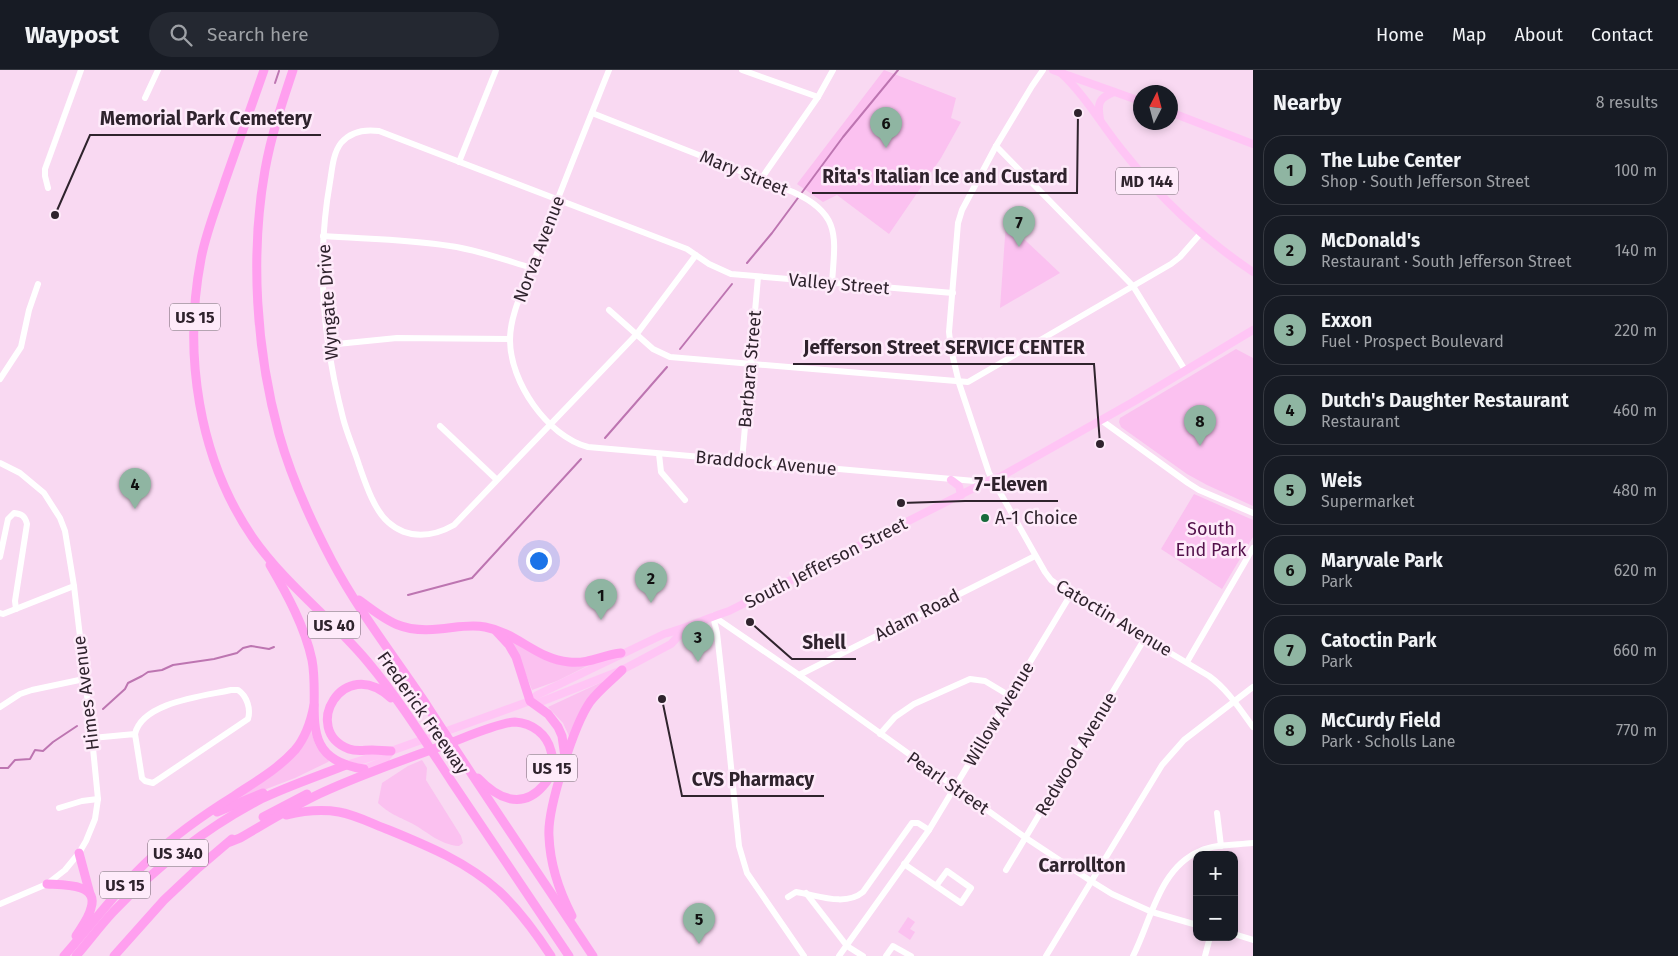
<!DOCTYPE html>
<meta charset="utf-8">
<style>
body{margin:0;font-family:"Fira Sans",sans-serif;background:#242831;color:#f1f3f6}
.controls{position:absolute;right:15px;bottom:15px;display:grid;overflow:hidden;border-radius:10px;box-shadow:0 2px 8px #0003}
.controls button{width:45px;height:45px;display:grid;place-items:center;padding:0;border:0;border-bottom:1px solid #363941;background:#171b24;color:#f1f3f6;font:25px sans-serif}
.compass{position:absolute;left:1133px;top:15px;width:45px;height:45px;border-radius:50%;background:#171b24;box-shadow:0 2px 8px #0003;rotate:6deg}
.you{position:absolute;left:538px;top:490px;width:18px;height:18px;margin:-12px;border:4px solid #fff;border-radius:50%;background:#1a73e8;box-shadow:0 0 0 8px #1a73e833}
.badge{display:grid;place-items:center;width:32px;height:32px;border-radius:50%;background:#8fb5a2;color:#111;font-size:16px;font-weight:700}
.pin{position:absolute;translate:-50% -41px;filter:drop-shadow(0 1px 2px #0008)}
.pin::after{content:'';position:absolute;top:26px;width:18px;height:15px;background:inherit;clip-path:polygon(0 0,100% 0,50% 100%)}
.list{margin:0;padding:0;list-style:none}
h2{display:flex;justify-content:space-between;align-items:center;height:65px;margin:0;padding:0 20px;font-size:21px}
h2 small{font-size:16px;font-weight:400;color:#9ea1a6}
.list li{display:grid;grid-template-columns:32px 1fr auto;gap:15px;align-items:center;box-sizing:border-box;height:70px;margin:0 10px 10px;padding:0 10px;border:1px solid #363941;border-radius:20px}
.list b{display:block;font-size:19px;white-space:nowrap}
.list p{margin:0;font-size:16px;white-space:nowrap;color:#9ea1a6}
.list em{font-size:16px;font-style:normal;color:#9ea1a6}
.icon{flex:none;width:28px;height:28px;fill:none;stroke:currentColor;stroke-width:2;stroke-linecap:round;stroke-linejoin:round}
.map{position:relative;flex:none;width:1253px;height:886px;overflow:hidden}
header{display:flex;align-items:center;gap:30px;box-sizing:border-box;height:70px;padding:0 25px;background:#171b24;border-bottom:1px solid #363941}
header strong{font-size:24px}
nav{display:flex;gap:28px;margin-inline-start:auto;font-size:18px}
.search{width:350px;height:45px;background:#242831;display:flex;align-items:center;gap:12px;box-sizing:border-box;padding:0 18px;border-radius:28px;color:#9ea1a6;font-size:19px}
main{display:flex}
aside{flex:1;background:#171b24}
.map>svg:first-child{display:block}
.green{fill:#fbc1f0}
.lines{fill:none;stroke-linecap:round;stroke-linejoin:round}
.stream{stroke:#bd75b1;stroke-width:2}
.minor{stroke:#fff;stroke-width:6}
.major{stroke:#ffc5f5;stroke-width:8}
.highway{stroke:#ff9fef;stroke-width:9}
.poi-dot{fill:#176a3b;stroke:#feebfa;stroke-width:2}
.labels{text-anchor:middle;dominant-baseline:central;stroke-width:5;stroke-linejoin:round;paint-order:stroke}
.shield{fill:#feebfa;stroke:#6d5f6a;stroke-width:1}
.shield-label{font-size:16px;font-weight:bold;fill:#2f232d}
.street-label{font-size:18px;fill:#2f232d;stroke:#feebfa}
.poi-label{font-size:18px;fill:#2f232d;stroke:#feebfa;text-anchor:start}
.park-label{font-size:18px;fill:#53114b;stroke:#feebfa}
.neighbourhood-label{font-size:19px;font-weight:bold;fill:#2f232d;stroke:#feebfa}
.leader{fill:none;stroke:#2f232d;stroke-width:2}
.callout-dot{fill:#2f232d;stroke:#feebfa;stroke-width:2}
.callout-label{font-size:19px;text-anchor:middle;font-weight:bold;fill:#2f232d;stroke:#feebfa;stroke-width:5;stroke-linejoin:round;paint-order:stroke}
</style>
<header>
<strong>Waypost</strong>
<div class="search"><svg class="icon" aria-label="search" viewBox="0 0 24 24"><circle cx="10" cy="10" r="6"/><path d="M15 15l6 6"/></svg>Search here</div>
<nav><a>Home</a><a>Map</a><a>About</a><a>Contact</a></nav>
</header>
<main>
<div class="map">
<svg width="1253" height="886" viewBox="0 0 1253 886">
<rect width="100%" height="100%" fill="#f9d9f2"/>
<g class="green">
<polygon points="884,0 956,28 951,48 961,52 941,88 889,164 837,125 823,132 797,114"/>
<polygon points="1006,152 1060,203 1000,238"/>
<polygon points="1236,279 1253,288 1253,436 1207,415 1187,404 1121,357 1119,352 1120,348"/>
<polygon points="1194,424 1253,450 1253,467 1222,519 1161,479"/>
<polygon points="508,567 525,578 589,595 557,611 532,620 516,579"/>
<polygon points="604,611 569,666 563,653 548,637"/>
<polygon points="310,659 316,676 329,691 328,692 295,708 225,735 252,717"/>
<path d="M 422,690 L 427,698 L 426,710 L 461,766 L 463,773 L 459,776 C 439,775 426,760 409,752 C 395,745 390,744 378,733 L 382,713 L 408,696 Z"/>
<polygon points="908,847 915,852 910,859 915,862 910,870 898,862"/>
</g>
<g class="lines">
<g class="stream">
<polyline points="275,13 279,1"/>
<polyline points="747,193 772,163 843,67 898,0"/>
<polyline points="680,279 732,214"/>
<polyline points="605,368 667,297"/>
<polyline points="408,525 472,508 581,389"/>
<polyline points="103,639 125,619 128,613 142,606 148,602 162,600 173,595 214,589 237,583 243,578 251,576 269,579 274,577"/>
<polyline points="0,698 8,698 15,690 30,689 35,680 43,681 53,672 77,656"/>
</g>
<g class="minor">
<path d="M 609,0 C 583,65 557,129 533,194 C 524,218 510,244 510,270 C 510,312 547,366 588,377 L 986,412"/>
<polyline points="742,0 818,27"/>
<path d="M 1043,0 L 1032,16 L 996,76 L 962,140 L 958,153 L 949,262 L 951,279 L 959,313 L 989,403 L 1045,502 L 1051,510 L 1071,524 L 1209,606 C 1227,619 1240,639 1253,657"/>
<polyline points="145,28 158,0"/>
<path d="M 592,43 L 793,122 C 842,144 835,168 832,213"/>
<polyline points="996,76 1133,216 1185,300"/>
<polyline points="459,92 496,0"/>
<polyline points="761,109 818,27 833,0"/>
<polyline points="48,118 45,106 45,99 81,0"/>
<path d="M 323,166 C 365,169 408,169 450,176 C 478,180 505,190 532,198"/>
<path d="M 696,185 L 636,265 L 454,455 C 433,467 408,470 388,452 C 374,440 365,412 359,395 C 354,379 347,364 343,348 C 323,271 316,191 330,112 C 332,100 333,83 341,73 C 351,61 364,59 379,61 L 687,179 L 709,194 L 731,204 L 953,223"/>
<polyline points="609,240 653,279 670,287 968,312 1171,194 1180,187 1201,163"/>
<polyline points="327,275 397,268 510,269"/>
<polyline points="0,309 21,277 29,240 38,214"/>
<polyline points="1101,350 1188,413 1199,420 1253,443"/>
<polyline points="440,356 496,409"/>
<polyline points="659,384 661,402 685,430"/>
<polyline points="742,391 758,207"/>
<polyline points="0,393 20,403 44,423 60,448 65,461 74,516 92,668 98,729 95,749 86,771 79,783 65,800 47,814 0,834"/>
<path d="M 0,487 L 8,449 L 14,443 C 22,444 25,446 27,454 L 15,531 L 16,539"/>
<polyline points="0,543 3,544 74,516"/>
<polyline points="713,546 799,605 1026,768 1091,811 1112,824 1152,842 1197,855"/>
<polyline points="713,546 717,563 723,617 739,776 747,803 804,886"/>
<polyline points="1187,592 1253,478"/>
<polyline points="799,605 1035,486"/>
<polyline points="0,637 20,624 32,620 84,609"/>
<polyline points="880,664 895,647 914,634 970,609 985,611 1010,626"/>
<path d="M 92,668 L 135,664 C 142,632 204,626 231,620 L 238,620 C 247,626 251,639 248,649 L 153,713 L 145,711 L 142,708 L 135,664"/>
<polyline points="59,738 82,731 98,729"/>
<polyline points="1217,743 1221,776"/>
<polyline points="904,794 961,833 971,818 947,801 936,816"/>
<polyline points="1006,800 1145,568"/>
<polyline points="806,823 847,876 863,886"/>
<path d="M 788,827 L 796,822 C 817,825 845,837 863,822 L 912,753 L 918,753 L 929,760"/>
<polyline points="1234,864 1253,870"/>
<polyline points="839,886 929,760 1071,524"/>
<polyline points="886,886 893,876 911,886"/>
<polyline points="1046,886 1162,695 1184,670 1253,617"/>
<path d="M 1133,886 C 1151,851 1159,798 1200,781 C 1215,774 1236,775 1253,773"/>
<polyline points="1205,886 1210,867"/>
</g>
<g class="major">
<polyline points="1053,0 1140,31"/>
<path d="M 1060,2 C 1085,25 1101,54 1122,80 C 1161,129 1201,167 1253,202"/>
<polyline points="1170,42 1253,74"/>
<path d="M 1100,49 C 1097,33 1099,28 1114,22"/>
<polyline points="951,410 959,416 961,425"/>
<polyline points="532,632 538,633 622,600 671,574 685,559"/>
<path d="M 346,695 L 391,681 L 530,631 L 537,625 L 664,564 C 687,558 707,548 729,541 L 992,409 L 1000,407 L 1133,332 L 1253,260"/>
<polyline points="364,699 384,691 391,681"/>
</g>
<g class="highway">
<path d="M 264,0 C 251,37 238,74 225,111 C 217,136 206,162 201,189 C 183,283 198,388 253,468 C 285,514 331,548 367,591 C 399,629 425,671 452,712 C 491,770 530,828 569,886"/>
<path d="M 293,0 C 282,33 271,66 265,100 C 250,185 256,280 279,364 C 291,407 311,451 332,491 C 358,540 393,585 424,631 C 479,717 537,801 593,886"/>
<path d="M 270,495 C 287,524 305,557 312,590 C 321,638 295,689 364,699"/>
<path d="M 359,530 C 387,551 401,563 439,559 C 454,558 469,554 485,557 C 518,563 536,589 569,592 C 590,594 602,585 621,583"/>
<polyline points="496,561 509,575 516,587 530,631 548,644 558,657 562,666 565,687"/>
<path d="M 391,628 C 343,583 300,661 349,679 C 357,682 364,680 372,680 C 378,680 385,681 391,681"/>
<polyline points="217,742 263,723"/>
<path d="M 286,745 C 303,741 321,739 339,742 C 356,745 373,754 389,760 C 428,776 467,792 499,821 C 519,840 536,863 551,886"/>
<polyline points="263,747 307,724"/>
<path d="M 230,772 L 240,768 C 266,753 292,737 319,724 C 362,704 406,689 450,673 C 466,667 500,652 515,652 C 532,653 547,664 551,681 C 555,693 552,707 543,716 C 521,741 496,727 478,708"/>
<polyline points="79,783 90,824"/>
<path d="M 47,814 C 62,815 99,813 91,838 C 89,848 81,858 76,866"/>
<path d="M 572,846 C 559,821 550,795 549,766 C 547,739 574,655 590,632 C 599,620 611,611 622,600"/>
<path d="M 64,886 C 93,853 120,816 152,787 C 177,763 205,744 234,726 C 255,712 278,699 295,680 C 305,668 311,651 314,635"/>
<path d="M 76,886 C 89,871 100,856 113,842 C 156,797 206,758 261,729 C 288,716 318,706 346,695"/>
<polyline points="114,886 164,830 198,798 232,769"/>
</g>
</g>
<circle class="poi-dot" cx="985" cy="448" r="5"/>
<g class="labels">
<g class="shield">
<rect x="1116" y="97.5" width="62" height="27" rx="4"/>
<rect x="170" y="233.5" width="50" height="27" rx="4"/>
<rect x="308" y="541.5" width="52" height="27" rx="4"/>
<rect x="527" y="684.5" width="50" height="27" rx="4"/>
<rect x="148" y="769.5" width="60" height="27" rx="4"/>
<rect x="100" y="801.5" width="50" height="27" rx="4"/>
</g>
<g class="shield-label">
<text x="1147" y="111">MD 144</text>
<text x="195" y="247">US 15</text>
<text x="334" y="555">US 40</text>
<text x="552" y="698">US 15</text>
<text x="178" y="783">US 340</text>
<text x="125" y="815">US 15</text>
</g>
<g class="street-label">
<text transform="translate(744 103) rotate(22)">Mary Street</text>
<text transform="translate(539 179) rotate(-69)">Norva Avenue</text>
<text transform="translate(839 214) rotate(5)">Valley Street</text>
<text transform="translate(328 232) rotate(-94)">Wyngate Drive</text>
<text transform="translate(750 299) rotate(-85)">Barbara Street</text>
<text transform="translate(766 393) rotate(5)">Braddock Avenue</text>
<text transform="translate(826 493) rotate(-27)">South Jefferson Street</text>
<text transform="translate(917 545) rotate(-27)">Adam Road</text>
<text transform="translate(1114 548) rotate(31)">Catoctin Avenue</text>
<text transform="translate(86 623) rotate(-97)">Himes Avenue</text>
<text transform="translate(423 643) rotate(55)">Frederick Freeway</text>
<text transform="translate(999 644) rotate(-59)">Willow Avenue</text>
<text transform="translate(1076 684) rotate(-59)">Redwood Avenue</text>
<text transform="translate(948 713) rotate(35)">Pearl Street</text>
</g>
<g class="poi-label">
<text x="995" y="448">A-1 Choice</text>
</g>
<g class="park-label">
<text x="1211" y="459">South<tspan x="1211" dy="21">End Park</tspan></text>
</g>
<g class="neighbourhood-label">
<text x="1082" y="795">Carrollton</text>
</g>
</g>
<path class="leader" d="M55 145L90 65H321M1078 43L1077 123H812M1100 374L1094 294H793M901 433L965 431H1058M750 552L792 589H856M662 629L682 726H824"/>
<g class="callout-dot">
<circle cx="55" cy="145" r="5"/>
<circle cx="1078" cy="43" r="5"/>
<circle cx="1100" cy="374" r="5"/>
<circle cx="901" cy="433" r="5"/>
<circle cx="750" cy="552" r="5"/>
<circle cx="662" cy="629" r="5"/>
</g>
<g class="callout-label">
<text x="206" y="55">Memorial Park Cemetery</text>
<text x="945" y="113">Rita's Italian Ice and Custard</text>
<text x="944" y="284">Jefferson Street SERVICE CENTER</text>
<text x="1011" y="421">7-Eleven</text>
<text x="824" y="579">Shell</text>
<text x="753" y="716">CVS Pharmacy</text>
</g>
</svg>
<div class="controls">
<button>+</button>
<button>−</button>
</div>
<svg class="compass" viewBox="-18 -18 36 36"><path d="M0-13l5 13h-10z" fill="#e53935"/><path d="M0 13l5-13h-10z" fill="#9ea1a6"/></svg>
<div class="you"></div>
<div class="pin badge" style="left:601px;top:550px">1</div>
<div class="pin badge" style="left:651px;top:533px">2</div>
<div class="pin badge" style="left:698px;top:592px">3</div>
<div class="pin badge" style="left:135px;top:439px">4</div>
<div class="pin badge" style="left:699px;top:874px">5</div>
<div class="pin badge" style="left:886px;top:78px">6</div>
<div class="pin badge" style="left:1019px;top:177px">7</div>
<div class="pin badge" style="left:1200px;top:376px">8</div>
</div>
<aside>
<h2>Nearby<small>8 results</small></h2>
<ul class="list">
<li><span class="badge">1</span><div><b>The Lube Center</b><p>Shop · South Jefferson Street</p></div><em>100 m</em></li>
<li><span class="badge">2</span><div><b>McDonald's</b><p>Restaurant · South Jefferson Street</p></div><em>140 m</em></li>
<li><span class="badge">3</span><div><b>Exxon</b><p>Fuel · Prospect Boulevard</p></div><em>220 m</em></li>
<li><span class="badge">4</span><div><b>Dutch's Daughter Restaurant</b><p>Restaurant</p></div><em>460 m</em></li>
<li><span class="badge">5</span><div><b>Weis</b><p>Supermarket</p></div><em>480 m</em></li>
<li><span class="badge">6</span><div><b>Maryvale Park</b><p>Park</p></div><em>620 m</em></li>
<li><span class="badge">7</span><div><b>Catoctin Park</b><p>Park</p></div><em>660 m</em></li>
<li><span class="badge">8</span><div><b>McCurdy Field</b><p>Park · Scholls Lane</p></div><em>770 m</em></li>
</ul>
</aside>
</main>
